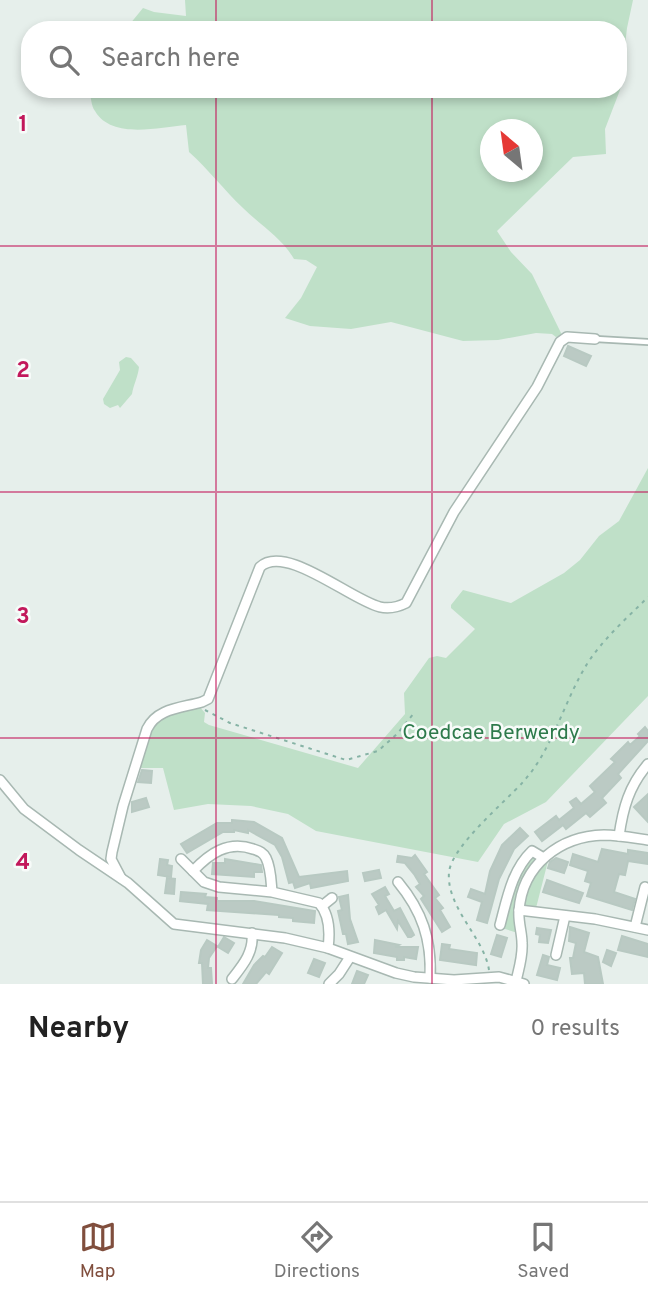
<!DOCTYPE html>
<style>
body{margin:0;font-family:Overpass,sans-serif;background:#f2f2f2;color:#222}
.compass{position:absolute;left:480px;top:119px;width:63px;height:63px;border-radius:50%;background:#fff;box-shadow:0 4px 10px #0003;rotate:331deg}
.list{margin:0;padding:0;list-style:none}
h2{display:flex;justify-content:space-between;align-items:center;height:91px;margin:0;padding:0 28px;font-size:30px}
h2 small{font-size:23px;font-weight:400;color:#767676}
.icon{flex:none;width:38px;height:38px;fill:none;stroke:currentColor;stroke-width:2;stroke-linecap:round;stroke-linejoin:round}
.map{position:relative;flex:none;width:648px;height:984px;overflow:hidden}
.search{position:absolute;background:#fff;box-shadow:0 4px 10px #0003;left:21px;right:21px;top:21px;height:77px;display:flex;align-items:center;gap:18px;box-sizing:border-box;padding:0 24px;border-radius:28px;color:#767676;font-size:26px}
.sheet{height:217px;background:#fff}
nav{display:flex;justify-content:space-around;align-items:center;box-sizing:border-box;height:98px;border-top:2px solid #e0e0e0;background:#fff;font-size:19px;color:#767676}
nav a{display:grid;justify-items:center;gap:4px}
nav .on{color:#804e3d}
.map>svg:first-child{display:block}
.green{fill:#bfe0c8;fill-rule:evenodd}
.building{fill:#bbcac4;stroke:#b8c9c2;stroke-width:2}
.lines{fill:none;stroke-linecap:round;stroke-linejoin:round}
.lane-casing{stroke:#a8b8b2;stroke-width:8}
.street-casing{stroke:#a8b8b2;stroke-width:12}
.path{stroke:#86b3a5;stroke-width:2;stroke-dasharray:3.5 5;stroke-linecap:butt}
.lane{stroke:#fff;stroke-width:4.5}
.street{stroke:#fff;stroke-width:9}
.grid{fill:none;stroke:#c2185b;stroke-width:2;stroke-opacity:0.55}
.labels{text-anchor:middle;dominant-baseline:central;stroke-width:5;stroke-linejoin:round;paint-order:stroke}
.park-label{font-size:21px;fill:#2d7a4b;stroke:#f7fbf9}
.grid-label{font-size:23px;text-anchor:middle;font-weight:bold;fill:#c2185b;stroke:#f7fbf9;stroke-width:5;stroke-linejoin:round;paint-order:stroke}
</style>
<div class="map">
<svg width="648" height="984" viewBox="0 0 648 984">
<rect width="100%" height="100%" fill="#e6efeb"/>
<g class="green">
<path d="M 185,0 L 633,0 L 627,28 L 620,90 L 605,129 L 606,154 L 573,157 L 497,231 L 511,252 L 532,274 L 562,335 L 556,337 L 552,334 L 536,333 L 498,340 L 463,341 L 391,322 L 351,329 L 310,326 L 285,318 L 301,298 L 317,267 L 306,260 L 294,259 C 282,238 260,225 243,208 C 224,190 209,170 189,152 L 186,125 C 159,127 112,140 95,111 C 91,106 91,96 89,89 L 618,89 L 618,30 L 125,30 L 143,8 L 154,12 L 186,16 ZM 490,130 L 532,130 L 532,172 L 490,172 Z"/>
<path d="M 126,357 L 131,358 L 139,367 C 138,377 133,386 132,394 L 120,408 L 118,405 L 110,408 L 104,404 L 103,399 L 120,370 L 119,362 Z"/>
<polygon points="648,468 648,696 546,802 504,824 478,862 316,831 288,814 251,806 208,804 174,810 163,768 138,768 150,730 161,716 199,706 205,713 204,722 209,725 358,768 405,714 404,693 429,658 437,656 446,658 475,629 451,608 451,605 463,590 511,603 564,573 580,560 599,536 619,521"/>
<polygon points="527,855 542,857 548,861 535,912 519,911 521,934 502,928 510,888"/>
</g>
<g class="building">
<polygon points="568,346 591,356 586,366 564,356"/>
<polygon points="645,727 648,731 648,741 618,774 621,778 602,798 606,803 590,817 586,813 566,829 563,825 542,841 535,832 556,816 559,820 574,808 570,802 576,798 581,804 595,792 590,786 615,762 611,759 628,742 630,745 640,736 638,734"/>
<polygon points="142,770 152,771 151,783 138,782"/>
<polygon points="648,794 648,822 634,807"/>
<polygon points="146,798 149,807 132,812 132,802"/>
<polygon points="232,820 254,822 282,838 299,877 347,871 348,881 311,888 310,883 295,888 293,882 289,883 282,857 275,845 248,830 248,833 234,830 234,832 223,832 187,853 181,844 217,823 232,823"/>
<polygon points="520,828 528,836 514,849 499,879 487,923 477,920 482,902 468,897 471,889 485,894 490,871 502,845"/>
<polygon points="602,849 628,854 628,850 648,853 648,864 628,861 625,875 619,874 614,892 635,899 632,910 587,896 591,883 585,881 588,871 570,865 573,854 598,862"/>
<polygon points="415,855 427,872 424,874 439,895 435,898 443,908 440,910 450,927 442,932 421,899 424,896 416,887 420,884 414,874 405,863 397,862 398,856 412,858"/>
<polygon points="556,858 568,862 564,873 548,868 550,862"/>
<polygon points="160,859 168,860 167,865 172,866 171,877 158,875"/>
<polygon points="225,859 261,865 262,872 254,872 254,877 212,874 213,863 225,863"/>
<polygon points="379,870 381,878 365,881 363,873"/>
<polygon points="167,878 175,879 174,894 165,893"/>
<polygon points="547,880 583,893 579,903 543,892"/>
<polygon points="385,887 389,894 385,896 394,911 400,908 414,935 411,937 408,937 398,921 397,929 386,910 379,914 376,907 379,905 372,894"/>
<polygon points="181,892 206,894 205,897 217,898 217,901 254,901 315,911 314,923 293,921 293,918 279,917 279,915 207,910 208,904 180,901"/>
<polygon points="348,895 350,919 358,942 348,944 346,934 343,934 338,911 342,910 339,897"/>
<polygon points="570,927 589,933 584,952 598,957 603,984 585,984 584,973 572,974 570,958 573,958 576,943 569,941"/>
<polygon points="537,928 551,930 548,943 539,942 540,935 536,934"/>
<polygon points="497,935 507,938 501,957 491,954"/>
<polygon points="622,936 648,944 648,957 618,950"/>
<polygon points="224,937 234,943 228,953 218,947"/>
<polygon points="207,940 217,946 209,958 208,968 211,968 212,984 203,984 202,963 199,963 201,950"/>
<polygon points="375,940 399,945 395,947 418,947 416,959 404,957 404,960 397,960 397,957 374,953"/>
<polygon points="442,944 450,945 449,949 477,953 476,965 440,960"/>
<polygon points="272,947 282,953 269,974 266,972 256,984 243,984 254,965 263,956 265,957"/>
<polygon points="607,950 616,953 611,966 603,962"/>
<polygon points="543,955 549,957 547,965 560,968 557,980 537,975"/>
<polygon points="314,959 325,963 319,977 308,973"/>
<polygon points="357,971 368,975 364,984 352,984"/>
</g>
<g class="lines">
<defs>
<polyline id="lane" points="596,339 648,342"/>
<g id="street">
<polyline points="0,780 24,809 79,850 128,883 174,924 285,938 328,948 396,973 414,977 454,980 499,977 524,984"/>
<path d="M 619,836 C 623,808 629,786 648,764"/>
<polyline points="181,859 193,871"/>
<path d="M 121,878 L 111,859 L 112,852 L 123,806 L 147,729 C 157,708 182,708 202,702 L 208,699 L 260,567 C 285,543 351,600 380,607 C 389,609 398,607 406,603 L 454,512 L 537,387 L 560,342 L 567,337 L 595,339"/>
<path d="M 398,882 C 422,911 432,940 430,978"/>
<path d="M 272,892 C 271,881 271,868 266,858 C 263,852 259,851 253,849 C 228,840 209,854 193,871 L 204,882 L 219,887 L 272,892 L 319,903 C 330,915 330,933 328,948"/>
<polyline points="322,906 332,898"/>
<polyline points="519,910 595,919 648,930"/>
<path d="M 500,925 C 507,899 512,870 532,851 L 542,857"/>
<polyline points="635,927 645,887"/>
<polyline points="556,955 565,916"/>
<path d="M 232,979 C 243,965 254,952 252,933"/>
<path d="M 516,981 C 519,968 523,956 522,943 C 522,932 518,922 519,911 C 522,865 560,836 604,835 C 619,835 634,838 648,840"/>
<polyline points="329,984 339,974 350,957"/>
</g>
</defs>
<use href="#lane" class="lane-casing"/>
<use href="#street" class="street-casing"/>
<g class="path">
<polyline points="205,710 230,723 346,760 378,751 397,734 414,713"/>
<path d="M 489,970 C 484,937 446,908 449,872 C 452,846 505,802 523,782 C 553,749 564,701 587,664 C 603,639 627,618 648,597"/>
</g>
<use href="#lane" class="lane"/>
<use href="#street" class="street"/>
</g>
<path class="grid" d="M 216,0 L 216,30M 432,0 L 432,30M 216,89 L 216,984M 432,89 L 432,984M 0,246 L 648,246M 0,492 L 648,492M 0,738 L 648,738"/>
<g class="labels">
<g class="park-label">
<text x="491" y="733">Coedcae Berwerdy</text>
</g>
</g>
<g class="grid-label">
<text x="23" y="131">1</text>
<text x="23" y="377">2</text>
<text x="23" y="623">3</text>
<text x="23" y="869">4</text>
</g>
</svg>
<svg class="compass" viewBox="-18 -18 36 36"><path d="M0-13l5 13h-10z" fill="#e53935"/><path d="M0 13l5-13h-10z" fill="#767676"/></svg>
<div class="search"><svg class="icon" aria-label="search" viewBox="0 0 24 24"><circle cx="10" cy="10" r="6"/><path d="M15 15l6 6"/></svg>Search here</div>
</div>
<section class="sheet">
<h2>Nearby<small>0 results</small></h2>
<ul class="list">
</ul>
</section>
<nav>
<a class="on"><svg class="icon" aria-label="map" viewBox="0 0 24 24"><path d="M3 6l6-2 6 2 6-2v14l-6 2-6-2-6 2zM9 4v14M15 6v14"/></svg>Map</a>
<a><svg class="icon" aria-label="directions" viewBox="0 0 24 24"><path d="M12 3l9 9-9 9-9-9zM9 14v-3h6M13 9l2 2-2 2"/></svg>Directions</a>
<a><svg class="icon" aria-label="saved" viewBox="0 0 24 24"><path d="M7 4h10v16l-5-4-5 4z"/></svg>Saved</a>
</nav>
